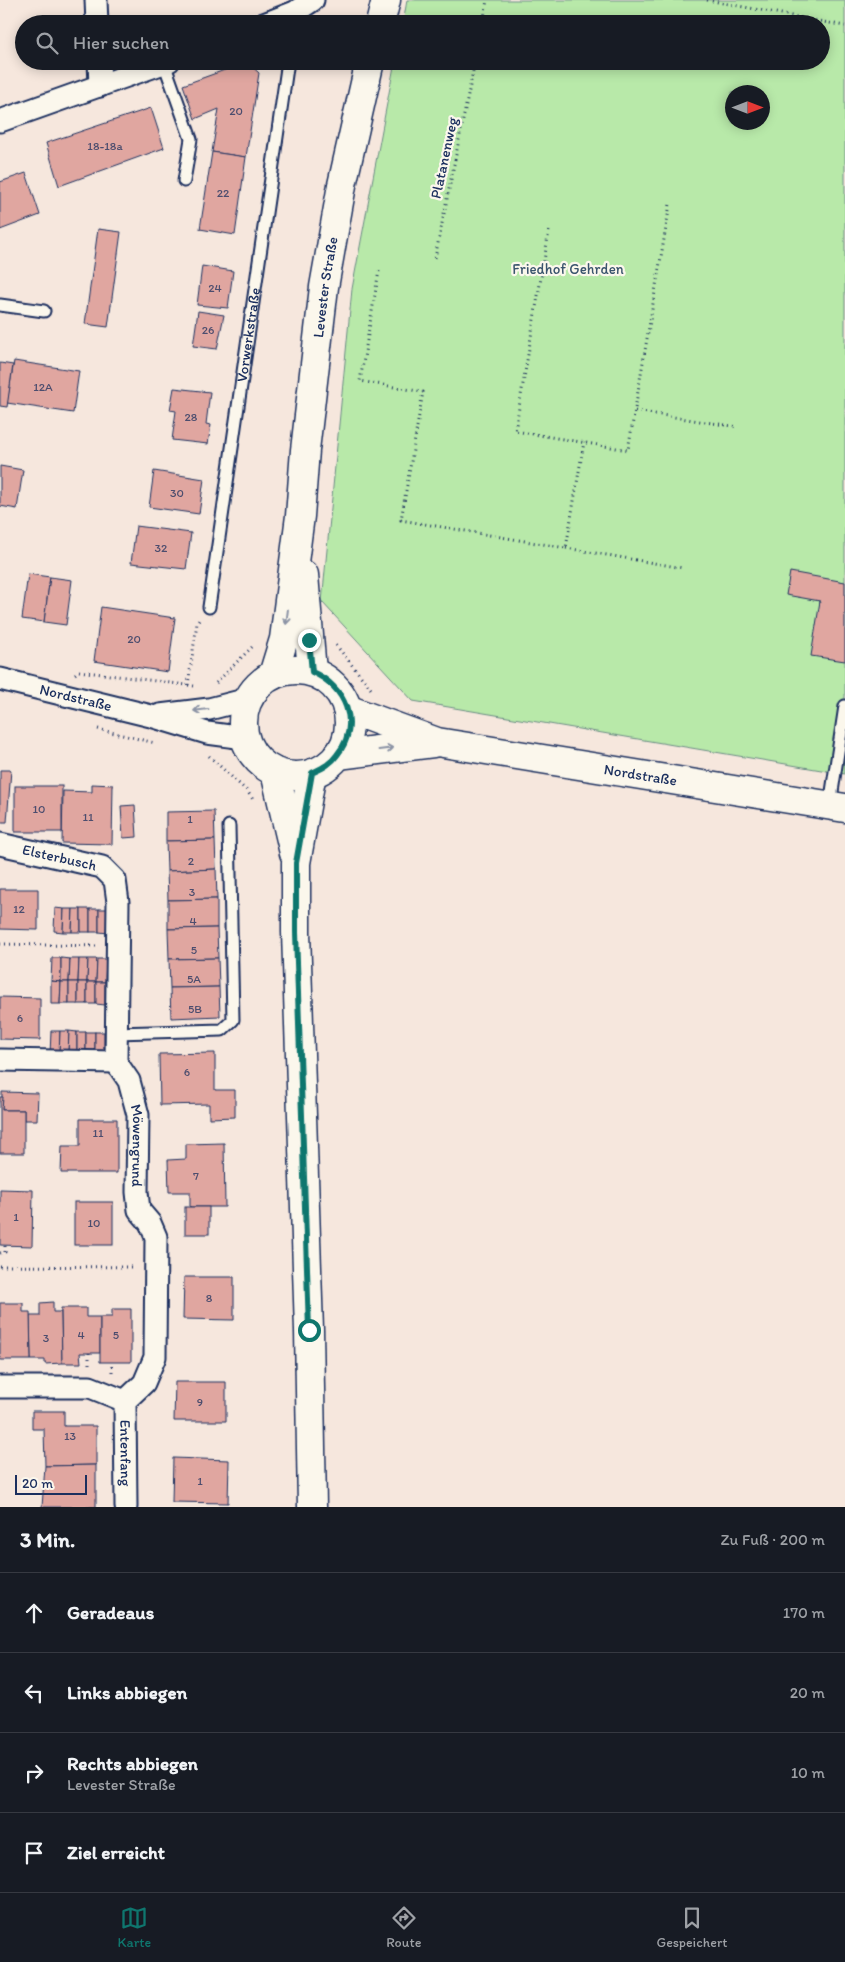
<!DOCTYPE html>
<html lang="de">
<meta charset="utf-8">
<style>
body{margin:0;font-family:Itim,sans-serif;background:#20242c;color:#f1f3f6}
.compass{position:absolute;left:725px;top:85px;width:45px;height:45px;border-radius:50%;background:#171b24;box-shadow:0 2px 12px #0003;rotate:90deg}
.scale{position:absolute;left:15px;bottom:12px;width:72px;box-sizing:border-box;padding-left:5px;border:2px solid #1b2f5e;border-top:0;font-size:14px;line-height:18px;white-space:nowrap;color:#1b2f5e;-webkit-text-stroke:4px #fbf7ec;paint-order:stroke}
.stop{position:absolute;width:15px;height:15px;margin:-11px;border:4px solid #0f766e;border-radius:50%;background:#fff}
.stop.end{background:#0f766e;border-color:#fff;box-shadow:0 1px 5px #0008}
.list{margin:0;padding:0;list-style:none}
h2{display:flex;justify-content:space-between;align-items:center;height:65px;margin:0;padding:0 20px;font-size:21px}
h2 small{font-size:16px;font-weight:400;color:#9ea1a6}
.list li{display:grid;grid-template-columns:32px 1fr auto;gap:15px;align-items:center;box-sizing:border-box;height:80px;padding:0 20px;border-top:1px solid #363941}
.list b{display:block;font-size:19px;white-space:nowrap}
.list p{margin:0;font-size:16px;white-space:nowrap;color:#9ea1a6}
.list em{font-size:16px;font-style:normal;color:#9ea1a6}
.icon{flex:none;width:28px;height:28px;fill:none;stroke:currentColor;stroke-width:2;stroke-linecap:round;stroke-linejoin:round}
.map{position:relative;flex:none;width:845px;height:1507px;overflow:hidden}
.search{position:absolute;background:#171b24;box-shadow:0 2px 12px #0003;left:15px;right:15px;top:15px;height:55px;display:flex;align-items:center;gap:12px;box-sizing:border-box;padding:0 18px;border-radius:28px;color:#9ea1a6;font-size:19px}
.sheet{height:385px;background:#171b24}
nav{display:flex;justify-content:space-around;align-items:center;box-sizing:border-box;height:70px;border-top:1px solid #363941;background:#171b24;font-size:14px;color:#9ea1a6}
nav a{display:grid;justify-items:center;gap:2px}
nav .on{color:#0f766e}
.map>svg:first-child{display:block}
.green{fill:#b8e9a9;stroke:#6a8c84;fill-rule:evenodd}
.building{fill:#e0a6a0;stroke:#1b2f5e}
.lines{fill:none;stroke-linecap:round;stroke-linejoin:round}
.service-casing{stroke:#1b2f5e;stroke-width:15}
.minor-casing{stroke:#1b2f5e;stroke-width:25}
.tertiary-casing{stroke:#1b2f5e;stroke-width:31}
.path{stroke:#1b2f5e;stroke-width:3;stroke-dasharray:1 4;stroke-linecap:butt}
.service{stroke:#fbf7ec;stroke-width:11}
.minor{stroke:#fbf7ec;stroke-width:21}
.tertiary{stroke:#fbf7ec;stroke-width:28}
.oneway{stroke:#8b93a5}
.route{stroke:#0f766e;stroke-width:6}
.labels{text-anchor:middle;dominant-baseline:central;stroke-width:4.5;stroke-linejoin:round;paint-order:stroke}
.number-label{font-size:12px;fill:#4c4d6e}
.street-label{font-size:15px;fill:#1b2f5e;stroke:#fbf7ec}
.park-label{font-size:15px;fill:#3a546d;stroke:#fbf7ec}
</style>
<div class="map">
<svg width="845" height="1507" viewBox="0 0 845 1507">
<rect width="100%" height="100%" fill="#f6e7dd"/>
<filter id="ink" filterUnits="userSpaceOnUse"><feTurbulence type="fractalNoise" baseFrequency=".02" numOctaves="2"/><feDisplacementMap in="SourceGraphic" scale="10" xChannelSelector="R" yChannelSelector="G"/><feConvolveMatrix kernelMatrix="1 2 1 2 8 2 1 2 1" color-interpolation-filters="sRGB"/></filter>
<g filter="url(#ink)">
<path class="green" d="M 407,0 L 845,0 L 845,774 L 413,701 L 322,602 L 352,289 L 395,61 L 821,61 L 821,24 L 403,24 ZM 732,92 L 762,92 L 762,122 L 732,122 Z"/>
<g class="building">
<polygon points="247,62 259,73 246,157 212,152 219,109 195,119 183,85"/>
<polygon points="151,108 164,148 59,186 46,143"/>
<polygon points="212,152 246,157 235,235 200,229"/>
<polygon points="26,173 40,215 0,230 0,182"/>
<polygon points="98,229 121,232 108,327 85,324"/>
<polygon points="202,266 233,271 228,308 197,305"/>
<polygon points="198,311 224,315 217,349 193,346"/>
<polygon points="14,361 79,371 73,413 7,403"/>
<polygon points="0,363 13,365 7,407 0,406"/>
<polygon points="174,388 210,392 206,424 211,425 208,444 172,440 176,411 170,410"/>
<polygon points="0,466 23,470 17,509 0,506"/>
<polygon points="154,471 204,479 199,514 149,507"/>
<polygon points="136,526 191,533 186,569 131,563"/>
<polygon points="790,572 845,582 845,661 811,656 820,601 786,595"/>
<polygon points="28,574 50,577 44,622 22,619"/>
<polygon points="50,577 72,580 66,625 44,622"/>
<polygon points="101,607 175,618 168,672 94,661"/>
<polygon points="0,770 11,770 7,822 0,822"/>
<polygon points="92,784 113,785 112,844 62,843 63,791 92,792"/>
<rect x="15" y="786" width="47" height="46"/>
<polygon points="135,805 137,837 123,838 121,806"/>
<polygon points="214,811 215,840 166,841 166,812"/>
<polygon points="215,840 216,869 167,871 166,841"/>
<polygon points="216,869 217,899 168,900 167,871"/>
<polygon points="0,889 38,889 38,930 0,929"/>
<polygon points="217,899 217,928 168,929 168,900"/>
<polygon points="55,908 64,909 63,932 54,931"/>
<polygon points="64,909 73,909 72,932 63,932"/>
<polygon points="73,909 81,909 81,932 72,932"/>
<rect x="81" y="909" width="9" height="23"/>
<rect x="90" y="909" width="9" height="23"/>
<polygon points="99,909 108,909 108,933 99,932"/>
<polygon points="217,928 218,958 169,959 168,929"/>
<polygon points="52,958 61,958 61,982 51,981"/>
<polygon points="61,958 70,959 69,982 61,982"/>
<polygon points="218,958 219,987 170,988 169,959"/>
<polygon points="70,959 79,959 78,982 69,982"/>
<polygon points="79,959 88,959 87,982 78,982"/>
<polygon points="88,959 97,959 96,982 87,982"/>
<polygon points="97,959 106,959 105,982 96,982"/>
<polygon points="51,981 61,982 60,1004 51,1004"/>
<polygon points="61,982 69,982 69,1004 60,1004"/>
<rect x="69" y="982" width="9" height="22"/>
<rect x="78" y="982" width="9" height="22"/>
<rect x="87" y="982" width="9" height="22"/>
<polygon points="96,982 105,982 105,1005 96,1004"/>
<polygon points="219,987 220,1016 171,1018 170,988"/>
<polygon points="0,997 40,998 40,1040 0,1039"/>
<polygon points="51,1031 60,1031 59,1055 50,1055"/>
<polygon points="60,1031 69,1031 68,1055 59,1055"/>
<polygon points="69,1031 77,1032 77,1056 68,1055"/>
<rect x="77" y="1032" width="9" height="24"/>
<rect x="86" y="1032" width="9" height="24"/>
<rect x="95" y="1032" width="9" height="24"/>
<polygon points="215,1053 215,1090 235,1090 235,1117 209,1118 209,1104 160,1105 159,1054"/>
<polygon points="2,1092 38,1093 37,1120 24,1120 24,1110 2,1110"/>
<polygon points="0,1097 3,1097 2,1110 24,1110 24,1153 0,1153"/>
<polygon points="80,1119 117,1119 117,1173 61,1173 62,1146 80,1146"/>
<polygon points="224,1143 225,1207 190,1207 190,1192 169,1192 168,1160 186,1159 186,1144"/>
<polygon points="0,1189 33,1190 32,1246 0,1245"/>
<rect x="74" y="1202" width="39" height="43"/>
<rect x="185" y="1207" width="24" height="27"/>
<polygon points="184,1277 234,1277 234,1320 183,1319"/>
<polygon points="53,1302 53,1312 61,1312 62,1363 45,1364 45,1360 31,1360 30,1316 40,1316 40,1303"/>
<polygon points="0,1303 23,1303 23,1312 30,1312 31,1360 0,1360"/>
<polygon points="61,1308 86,1308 86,1317 100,1317 100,1353 80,1353 81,1363 62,1363"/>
<polygon points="112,1309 131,1309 131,1362 100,1362 100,1317 112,1317"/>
<polygon points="175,1382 226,1382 226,1421 174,1421"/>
<polygon points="32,1411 64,1411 64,1426 96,1426 96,1465 45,1466 44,1429 32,1429"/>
<polygon points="173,1458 229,1460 228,1503 172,1502"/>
<polygon points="96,1465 96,1507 42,1507 45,1466"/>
</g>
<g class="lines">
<defs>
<g id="service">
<polyline points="164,63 191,139 184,181"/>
<polyline points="0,305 44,311"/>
<path id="s1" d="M 209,607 L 288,61"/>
<polyline points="830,805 845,706"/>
<polyline points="116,1033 222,1030 233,1020 229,826"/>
</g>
<g id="minor">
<polyline points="96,0 97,24"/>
<polyline points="264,24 295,12 313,0"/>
<polyline points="99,61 100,86"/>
<polyline points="0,121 169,61"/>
<path id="s2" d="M 0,679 L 151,716 L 207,733 L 245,738"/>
<polyline points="160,715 209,709 248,699"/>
<path id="s3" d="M 0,844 L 102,867 L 115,880 L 118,902 L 116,1062 L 129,1081 L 138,1115 L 137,1192 L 139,1210 L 150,1223 L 156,1237 L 155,1357 L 144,1383 L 125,1401"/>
<polyline points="0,1060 116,1062"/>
<polyline points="0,1387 90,1387 125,1401"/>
<path id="s4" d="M 125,1401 L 126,1507"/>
</g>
<g id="tertiary">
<polyline points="380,24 386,0"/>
<polyline points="304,575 312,672"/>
<circle cx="296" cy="723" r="53"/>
<path id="s5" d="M 273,675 L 284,639 L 300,516 L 305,450 L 324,287 L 342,185 L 370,61"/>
<path id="s6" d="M 347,709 L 437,742 L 845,808"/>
<polyline points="338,755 433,743"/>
<polyline points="275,772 294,853"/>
<polyline points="312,1507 309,1330 296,932 296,863 312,773"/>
</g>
</defs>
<use href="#service" class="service-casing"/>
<use href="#minor" class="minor-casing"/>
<use href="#tertiary" class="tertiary-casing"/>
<g class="path">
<polyline points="707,0 845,26"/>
<polyline points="483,24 487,0"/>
<polyline points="549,231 515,431 628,450 670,204"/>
<polyline points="435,258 475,61"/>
<polyline points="379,271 360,381 423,392 401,520 566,548 584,442"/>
<polyline points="635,411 738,427"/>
<polyline points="566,548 683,568"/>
<polyline points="336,645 371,689"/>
<polyline points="75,674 79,671 194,686"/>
<polyline points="216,683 254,645"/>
<polyline points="188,685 197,623 199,620"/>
<polyline points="98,729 155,743"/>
<polyline points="209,756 247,791 254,801"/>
<polyline points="0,944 97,946"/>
<polyline points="0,1253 5,1252 5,1245"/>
<polyline points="0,1266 134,1267"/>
<polyline points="89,1353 89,1365"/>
<polyline points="112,1372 112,1362"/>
</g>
<use href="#service" class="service"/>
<use href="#minor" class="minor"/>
<use href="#tertiary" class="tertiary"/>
</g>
<defs><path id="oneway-shaft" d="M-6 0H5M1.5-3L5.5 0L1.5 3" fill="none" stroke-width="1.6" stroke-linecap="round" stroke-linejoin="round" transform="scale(1.25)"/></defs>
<g class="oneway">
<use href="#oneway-shaft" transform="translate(287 617) rotate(97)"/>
<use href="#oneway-shaft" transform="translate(201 710) rotate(173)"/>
<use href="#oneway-shaft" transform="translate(386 749) rotate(-7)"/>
</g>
</g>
<g class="lines" filter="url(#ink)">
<path class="route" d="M 309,640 L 312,672 C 345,686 362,724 337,755 C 331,764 322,768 312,773 L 296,863 L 296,932 L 309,1330"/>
</g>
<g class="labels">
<g class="number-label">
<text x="236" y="111">20</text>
<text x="105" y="146">18-18a</text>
<text x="223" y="193">22</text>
<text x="215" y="288">24</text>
<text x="208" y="330">26</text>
<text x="43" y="387">12A</text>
<text x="191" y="417">28</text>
<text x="177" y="493">30</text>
<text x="161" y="548">32</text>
<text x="134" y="639">20</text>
<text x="39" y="809">10</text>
<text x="88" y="817">11</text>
<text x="190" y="819">1</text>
<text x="191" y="861">2</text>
<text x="192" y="892">3</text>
<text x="19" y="909">12</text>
<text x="193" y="921">4</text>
<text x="194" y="950">5</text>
<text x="194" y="979">5A</text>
<text x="195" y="1009">5B</text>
<text x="20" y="1018">6</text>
<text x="187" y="1072">6</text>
<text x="98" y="1133">11</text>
<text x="196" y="1176">7</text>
<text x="16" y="1217">1</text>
<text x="94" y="1223">10</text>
<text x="209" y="1298">8</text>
<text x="81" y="1335">4</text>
<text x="116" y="1335">5</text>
<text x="46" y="1338">3</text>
<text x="200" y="1402">9</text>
<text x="70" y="1436">13</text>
<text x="200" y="1481">1</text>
</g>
<g class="street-label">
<text transform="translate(444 158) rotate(-78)">Platanenweg</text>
<text stroke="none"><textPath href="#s5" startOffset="392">Levester Straße</textPath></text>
<text stroke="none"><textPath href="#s1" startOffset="275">Vorwerkstraße</textPath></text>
<text stroke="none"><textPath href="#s2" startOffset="78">Nordstraße</textPath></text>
<text stroke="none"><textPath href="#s6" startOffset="302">Nordstraße</textPath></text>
<text stroke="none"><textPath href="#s3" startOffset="61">Elsterbusch</textPath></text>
<text stroke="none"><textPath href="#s3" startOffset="394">Möwengrund</textPath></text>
<text stroke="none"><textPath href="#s4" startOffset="52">Entenfang</textPath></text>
</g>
<g class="park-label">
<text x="568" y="269">Friedhof Gehrden</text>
</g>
</g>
</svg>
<svg class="compass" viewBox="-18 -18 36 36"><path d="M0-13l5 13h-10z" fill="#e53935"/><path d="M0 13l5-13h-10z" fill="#9ea1a6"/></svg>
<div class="scale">20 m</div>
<div class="stop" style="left:309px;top:1330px"></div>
<div class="stop end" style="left:309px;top:640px"></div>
<div class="search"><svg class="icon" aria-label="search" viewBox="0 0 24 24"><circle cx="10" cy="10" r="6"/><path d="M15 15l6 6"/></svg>Hier suchen</div>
</div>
<section class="sheet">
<h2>3 Min.<small>Zu Fuß · 200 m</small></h2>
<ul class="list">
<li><svg class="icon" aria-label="ahead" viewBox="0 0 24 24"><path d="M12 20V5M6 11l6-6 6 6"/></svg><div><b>Geradeaus</b></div><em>170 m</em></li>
<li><svg class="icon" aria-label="left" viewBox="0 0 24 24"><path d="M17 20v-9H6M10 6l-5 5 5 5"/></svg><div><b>Links abbiegen</b></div><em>20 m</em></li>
<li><svg class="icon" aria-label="right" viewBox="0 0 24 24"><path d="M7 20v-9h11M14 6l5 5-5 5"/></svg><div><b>Rechts abbiegen</b><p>Levester Straße</p></div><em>10 m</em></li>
<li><svg class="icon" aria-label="arrive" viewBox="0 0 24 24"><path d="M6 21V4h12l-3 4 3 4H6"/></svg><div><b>Ziel erreicht</b></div></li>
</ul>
</section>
<nav>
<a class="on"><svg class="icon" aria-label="map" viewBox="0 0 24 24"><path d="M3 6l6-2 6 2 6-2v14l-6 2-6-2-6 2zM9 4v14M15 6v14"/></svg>Karte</a>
<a><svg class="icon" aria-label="directions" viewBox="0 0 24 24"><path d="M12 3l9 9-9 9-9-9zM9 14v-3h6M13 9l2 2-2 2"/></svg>Route</a>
<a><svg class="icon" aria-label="saved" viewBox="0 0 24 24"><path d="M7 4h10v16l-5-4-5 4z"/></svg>Gespeichert</a>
</nav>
